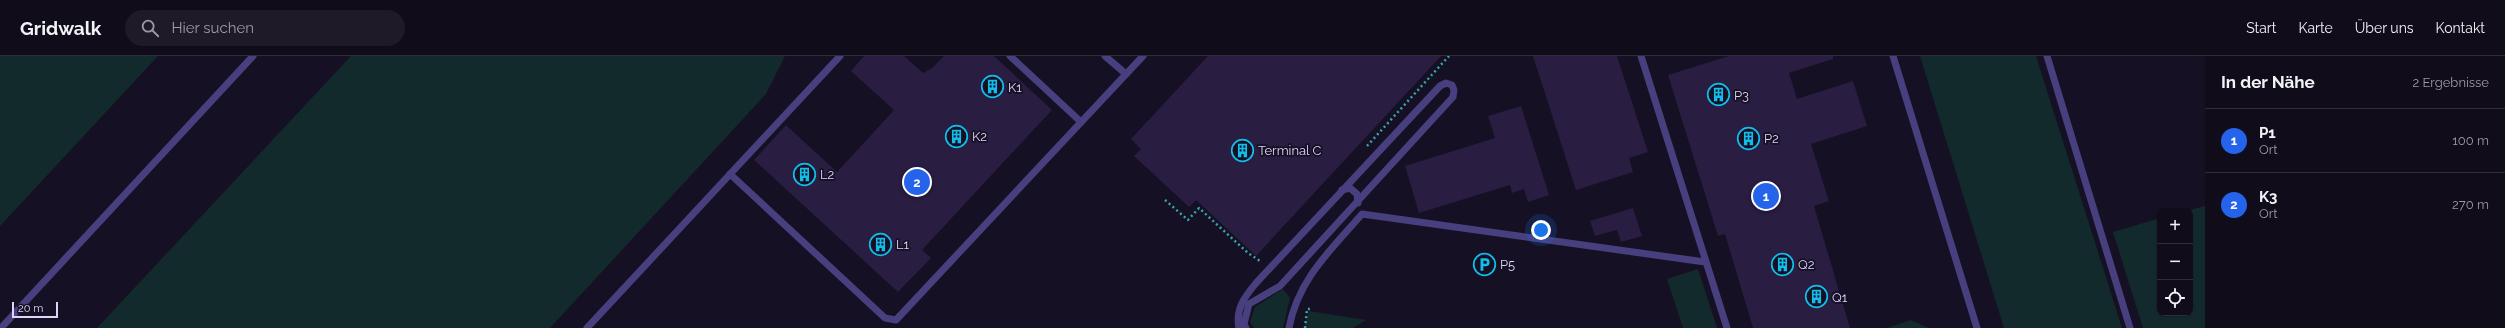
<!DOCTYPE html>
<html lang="de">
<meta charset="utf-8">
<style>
body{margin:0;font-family:Raleway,sans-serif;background:#1e1a27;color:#f1f3f6}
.controls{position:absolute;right:12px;bottom:12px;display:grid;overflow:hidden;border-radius:8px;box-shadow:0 1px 3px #0004}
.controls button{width:36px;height:36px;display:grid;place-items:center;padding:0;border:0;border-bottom:1px solid #302c39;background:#100c1a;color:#f1f3f6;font:20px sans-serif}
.scale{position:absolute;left:12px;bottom:10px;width:46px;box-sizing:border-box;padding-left:4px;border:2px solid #ded5fc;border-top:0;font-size:11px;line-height:14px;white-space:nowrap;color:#ded5fc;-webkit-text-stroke:3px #151023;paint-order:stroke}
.you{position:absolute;left:1541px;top:174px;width:14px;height:14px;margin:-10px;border:3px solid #fff;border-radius:50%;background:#1a73e8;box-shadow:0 0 0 6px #1a73e833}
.badge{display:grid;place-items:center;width:26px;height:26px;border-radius:50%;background:#2563eb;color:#fff;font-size:13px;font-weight:700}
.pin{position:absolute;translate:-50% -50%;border:2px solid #fff;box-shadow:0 1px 4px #0006}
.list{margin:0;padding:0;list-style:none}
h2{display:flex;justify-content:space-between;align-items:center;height:52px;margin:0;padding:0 16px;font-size:17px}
h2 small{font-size:13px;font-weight:400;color:#9c9ba2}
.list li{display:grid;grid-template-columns:26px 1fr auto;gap:12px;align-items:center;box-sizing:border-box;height:64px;padding:0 16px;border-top:1px solid #302c39}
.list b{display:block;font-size:15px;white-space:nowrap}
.list p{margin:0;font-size:13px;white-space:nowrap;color:#9c9ba2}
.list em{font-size:13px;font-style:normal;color:#9c9ba2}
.icon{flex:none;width:22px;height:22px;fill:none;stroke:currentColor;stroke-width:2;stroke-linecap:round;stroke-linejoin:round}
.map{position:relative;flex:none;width:2205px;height:272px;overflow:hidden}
header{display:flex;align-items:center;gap:24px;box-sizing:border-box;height:56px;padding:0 20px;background:#100c1a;border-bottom:1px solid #302c39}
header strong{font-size:19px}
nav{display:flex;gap:22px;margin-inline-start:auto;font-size:14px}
.search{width:280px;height:36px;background:#1e1a27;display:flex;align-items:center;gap:10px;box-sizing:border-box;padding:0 14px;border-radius:22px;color:#9c9ba2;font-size:15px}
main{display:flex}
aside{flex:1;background:#100c1a}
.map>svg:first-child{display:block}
.green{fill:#132a2c}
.building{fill:#291d42}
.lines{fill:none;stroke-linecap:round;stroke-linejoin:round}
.path{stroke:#38a6ac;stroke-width:2.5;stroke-dasharray:2 3;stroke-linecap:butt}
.lane{stroke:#483f7e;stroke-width:7}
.labels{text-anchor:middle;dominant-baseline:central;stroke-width:3.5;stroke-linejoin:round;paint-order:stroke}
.poi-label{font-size:13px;fill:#ded5fc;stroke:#151023;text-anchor:start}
</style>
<header>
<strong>Gridwalk</strong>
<div class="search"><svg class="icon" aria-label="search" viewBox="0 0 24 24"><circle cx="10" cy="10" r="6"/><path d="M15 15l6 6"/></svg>Hier suchen</div>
<nav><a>Start</a><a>Karte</a><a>Über uns</a><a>Kontakt</a></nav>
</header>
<main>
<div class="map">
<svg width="2205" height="272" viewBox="0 0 2205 272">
<rect width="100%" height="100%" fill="#151023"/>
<g class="green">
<polygon points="0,0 158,0 0,170"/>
<polygon points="351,0 785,0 766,38 550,272 97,272"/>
<polygon points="1920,0 2036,0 2122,272 2004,272"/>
<polygon points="2205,150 2205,272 2143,272 2113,176 2160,162 2160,257 2190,257 2190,155 2186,155"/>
<polygon points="1698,213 1717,272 1683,272 1667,223"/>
<polygon points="1283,233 1290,242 1283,272 1254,272 1250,266 1255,251"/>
<polygon points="1309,255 1366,264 1353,272 1304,272"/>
<polygon points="1911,264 1929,272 1887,272"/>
</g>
<g class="building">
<polygon points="864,0 904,0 923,17 932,12 944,0 994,0 1052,54 922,194 931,202 898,236 754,104 786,69 837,116 894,54 851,15"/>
<polygon points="1208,0 1441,0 1256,200 1196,144 1189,151 1134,100 1141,93 1131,83"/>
<polygon points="1533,0 1617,0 1648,96 1629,102 1633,116 1576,134"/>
<polygon points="1729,0 1833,0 1833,3 1789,17 1797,43 1853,25 1867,70 1811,88 1829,145 1814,150 1850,272 1753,272 1725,178 1718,180 1668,19"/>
<polygon points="1521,50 1549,139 1528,146 1524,133 1512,137 1510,129 1419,157 1405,110 1495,82 1488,60"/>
<polygon points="1633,152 1642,180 1621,186 1617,174 1595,180 1590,165"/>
</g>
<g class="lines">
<g class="path">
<polyline points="1367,90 1449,0"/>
<polyline points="1165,144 1188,164 1199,152 1248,197 1260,205"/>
<polyline points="1305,272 1307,253 1311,253"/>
</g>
<g class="lane">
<polyline points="1010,0 1081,66"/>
<polyline points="1105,0 1126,18"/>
<polyline points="1641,0 1727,272"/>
<polyline points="1893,0 1977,272"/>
<polyline points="2047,0 2130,272"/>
<polyline points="730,118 885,262 896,264 1143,0"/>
<polyline points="1342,134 1350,132 1357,138 1358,147"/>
<polyline points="1,272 253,0"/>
<polyline points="587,272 840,0"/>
<path d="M 1239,272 C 1235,253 1245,240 1257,226 L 1440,30 L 1446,27 L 1452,29 L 1454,34 L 1453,41 L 1280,230 L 1249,248 L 1244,268 L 1246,272"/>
<path d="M 1289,272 C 1298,223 1331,194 1362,158 L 1705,206"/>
</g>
</g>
<defs>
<symbol id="building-ring" viewBox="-11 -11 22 22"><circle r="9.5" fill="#151023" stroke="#12bdea" stroke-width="1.5"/><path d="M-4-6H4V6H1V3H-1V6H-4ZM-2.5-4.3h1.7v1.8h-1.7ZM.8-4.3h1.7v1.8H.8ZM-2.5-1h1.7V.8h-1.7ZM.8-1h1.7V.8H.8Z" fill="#12bdea"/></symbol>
<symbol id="parking-ring" viewBox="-11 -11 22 22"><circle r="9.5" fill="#151023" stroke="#12bdea" stroke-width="1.5"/><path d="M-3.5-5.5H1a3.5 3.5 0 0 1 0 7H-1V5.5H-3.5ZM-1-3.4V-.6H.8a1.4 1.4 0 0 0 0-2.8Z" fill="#12bdea"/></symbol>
</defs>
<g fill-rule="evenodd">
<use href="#building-ring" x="980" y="18" width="25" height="25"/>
<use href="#building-ring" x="1706" y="26" width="25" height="25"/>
<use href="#building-ring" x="944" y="68" width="25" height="25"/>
<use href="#building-ring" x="1736" y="70" width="25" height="25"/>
<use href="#building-ring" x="1230" y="82" width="25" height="25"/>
<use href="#building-ring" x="792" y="106" width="25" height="25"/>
<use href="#building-ring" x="868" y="176" width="25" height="25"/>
<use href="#parking-ring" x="1472" y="196" width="25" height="25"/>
<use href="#building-ring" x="1770" y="196" width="25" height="25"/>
<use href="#building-ring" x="1804" y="228" width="25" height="25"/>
</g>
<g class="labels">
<g class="poi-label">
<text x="1008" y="31">K1</text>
<text x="1734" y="39">P3</text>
<text x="972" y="80">K2</text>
<text x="1764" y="82">P2</text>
<text x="1258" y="94">Terminal C</text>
<text x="820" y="118">L2</text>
<text x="896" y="188">L1</text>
<text x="1500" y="208">P5</text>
<text x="1798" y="208">Q2</text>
<text x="1832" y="241">Q1</text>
</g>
</g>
</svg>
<div class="controls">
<button>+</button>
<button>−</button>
<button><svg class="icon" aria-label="locate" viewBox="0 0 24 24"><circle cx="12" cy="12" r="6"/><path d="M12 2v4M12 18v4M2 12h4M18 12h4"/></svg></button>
</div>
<div class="scale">20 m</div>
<div class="you"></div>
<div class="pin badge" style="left:1766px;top:140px">1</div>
<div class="pin badge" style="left:917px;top:126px">2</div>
</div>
<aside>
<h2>In der Nähe<small>2 Ergebnisse</small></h2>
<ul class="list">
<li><span class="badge">1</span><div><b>P1</b><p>Ort</p></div><em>100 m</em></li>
<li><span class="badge">2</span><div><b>K3</b><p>Ort</p></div><em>270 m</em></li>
</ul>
</aside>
</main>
